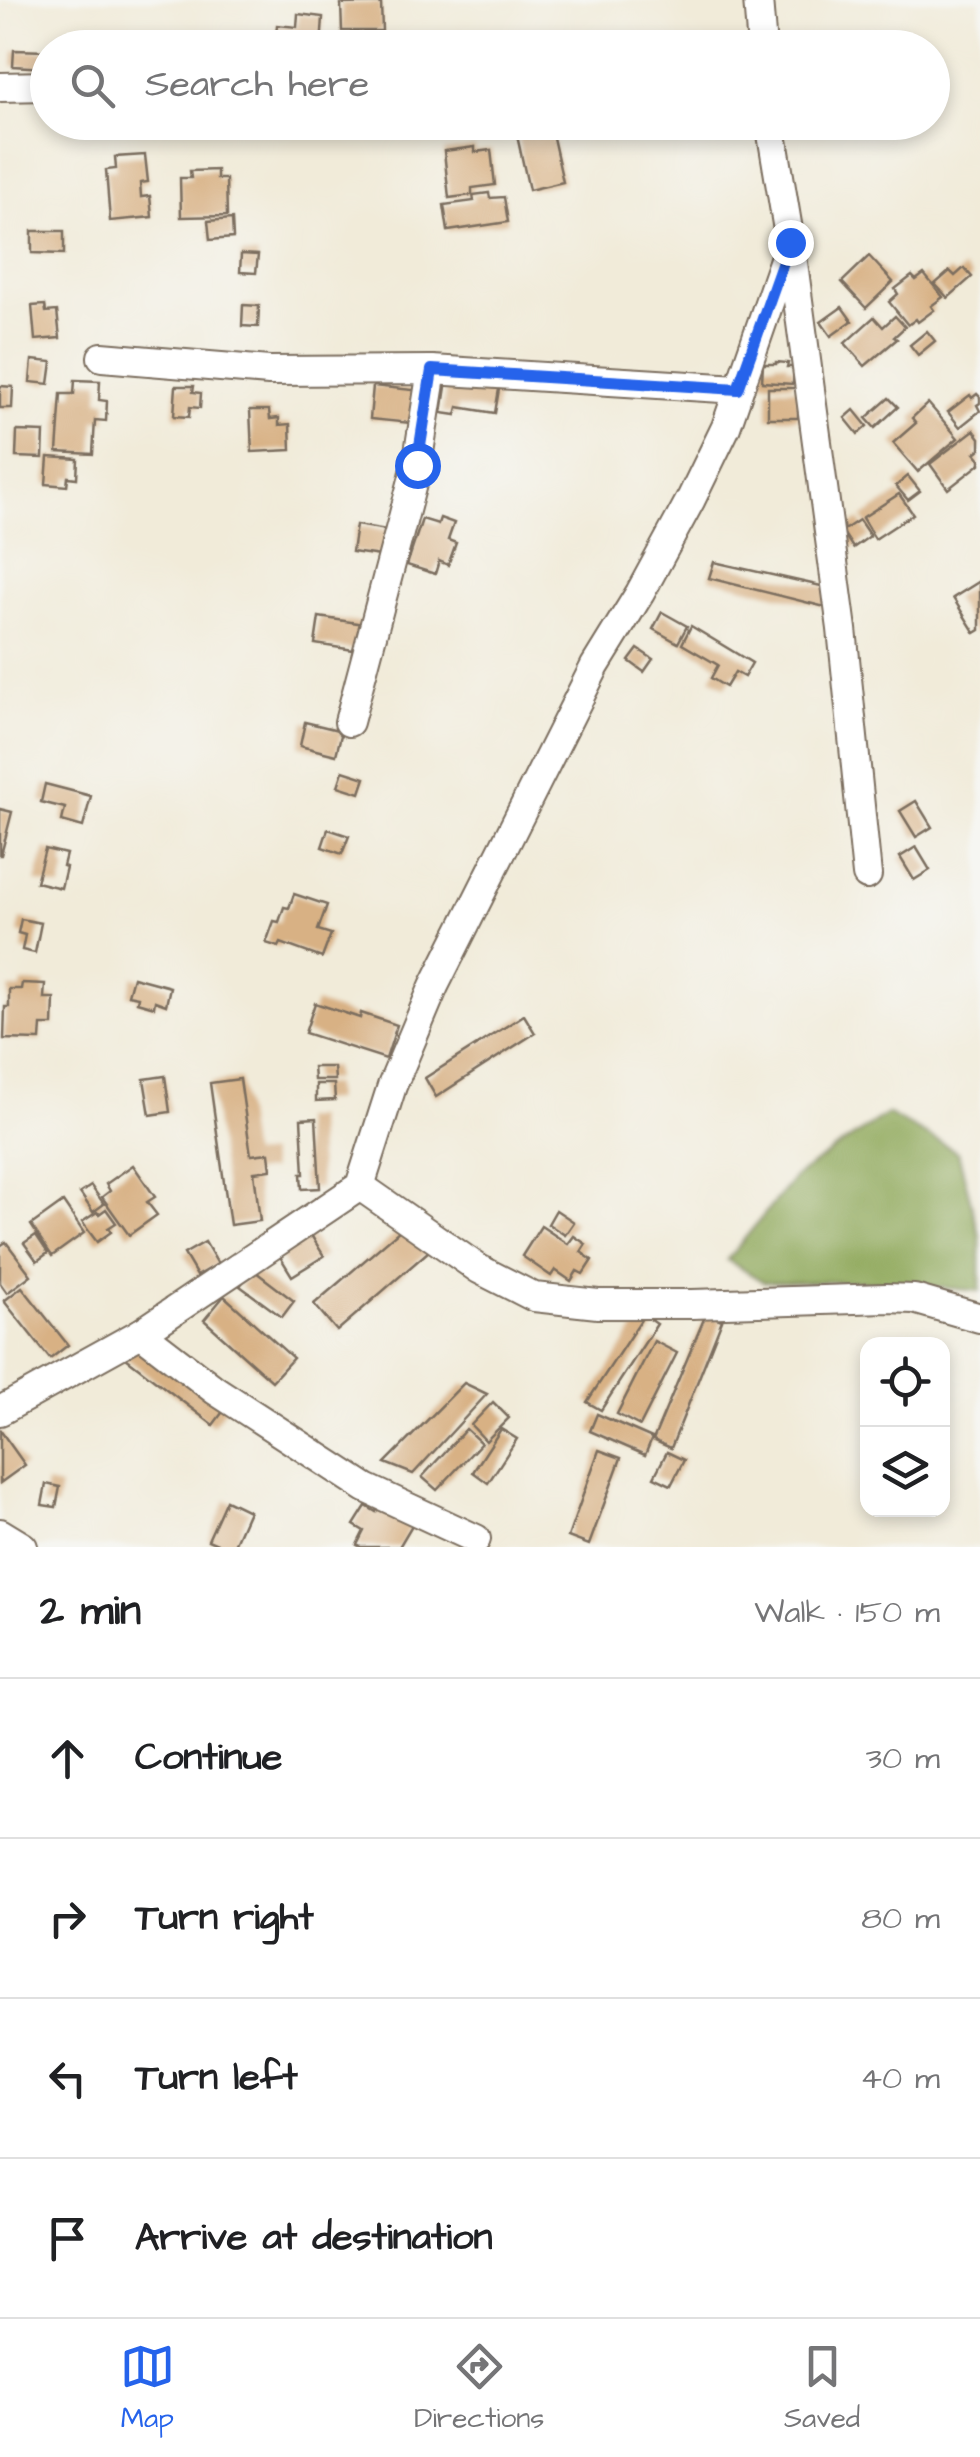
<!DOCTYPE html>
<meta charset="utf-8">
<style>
body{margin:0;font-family:"Architects Daughter",sans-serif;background:#f2f2f2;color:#202124}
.controls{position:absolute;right:30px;bottom:30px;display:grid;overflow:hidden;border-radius:20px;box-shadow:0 5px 15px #0003}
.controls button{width:90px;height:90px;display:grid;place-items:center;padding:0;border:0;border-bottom:2px solid #e0e0e0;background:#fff;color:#202124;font:50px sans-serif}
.stop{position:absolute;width:30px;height:30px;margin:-22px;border:8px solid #2563eb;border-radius:50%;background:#fff}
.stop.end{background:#2563eb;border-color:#fff;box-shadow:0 2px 10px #0008}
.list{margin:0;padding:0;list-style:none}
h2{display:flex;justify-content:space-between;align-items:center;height:130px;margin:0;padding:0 40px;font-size:42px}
h2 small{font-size:32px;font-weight:400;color:#757577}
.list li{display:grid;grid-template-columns:65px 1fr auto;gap:30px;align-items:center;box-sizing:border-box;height:160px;padding:0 40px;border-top:2px solid #e0e0e0}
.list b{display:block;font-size:38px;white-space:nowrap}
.list em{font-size:32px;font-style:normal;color:#757577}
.icon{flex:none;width:55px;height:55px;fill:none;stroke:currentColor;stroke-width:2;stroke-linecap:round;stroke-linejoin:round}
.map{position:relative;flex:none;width:980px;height:1547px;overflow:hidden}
.search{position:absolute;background:#fff;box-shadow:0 5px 15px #0003;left:30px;right:30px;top:30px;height:110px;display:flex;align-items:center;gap:25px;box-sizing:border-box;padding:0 35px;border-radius:55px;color:#757577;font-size:38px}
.sheet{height:770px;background:#fff}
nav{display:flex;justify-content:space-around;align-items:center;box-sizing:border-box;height:140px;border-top:2px solid #e0e0e0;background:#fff;font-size:28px;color:#757577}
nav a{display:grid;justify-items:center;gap:5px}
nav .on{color:#2563eb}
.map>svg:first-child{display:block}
.forest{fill:#90a95b;stroke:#666a3c;stroke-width:2.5}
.building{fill:#d8b184}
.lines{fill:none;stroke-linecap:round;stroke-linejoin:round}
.minor-casing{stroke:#7b6e5f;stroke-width:32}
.minor{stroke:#fff;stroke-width:28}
.route{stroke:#2563eb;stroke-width:12}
</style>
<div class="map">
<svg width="980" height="1547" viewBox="0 0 980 1547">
<rect width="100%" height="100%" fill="#f6f6f2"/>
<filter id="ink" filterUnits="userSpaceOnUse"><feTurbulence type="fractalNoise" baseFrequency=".01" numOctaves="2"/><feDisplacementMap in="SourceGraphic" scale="20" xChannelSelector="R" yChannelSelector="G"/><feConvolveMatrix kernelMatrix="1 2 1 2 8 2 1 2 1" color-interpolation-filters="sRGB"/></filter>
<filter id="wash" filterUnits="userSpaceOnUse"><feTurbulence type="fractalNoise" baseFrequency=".0048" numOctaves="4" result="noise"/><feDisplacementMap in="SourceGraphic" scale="40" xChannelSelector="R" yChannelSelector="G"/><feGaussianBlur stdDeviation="2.25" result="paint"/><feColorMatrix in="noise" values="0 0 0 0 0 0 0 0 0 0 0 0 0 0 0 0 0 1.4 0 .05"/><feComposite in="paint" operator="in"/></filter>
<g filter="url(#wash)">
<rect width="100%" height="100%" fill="#f1ebd9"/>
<polygon class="forest" points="887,1114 958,1152 980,1237 980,1291 876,1282 764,1282 727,1260 796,1176"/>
<g id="blocks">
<g class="building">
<polygon points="381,3 382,31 342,31 341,4"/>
<polygon points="298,14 323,17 321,48 275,48 277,25 297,27"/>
<polygon points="14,50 46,51 45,68 13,66"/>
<polygon points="514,122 541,122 544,135 552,133 563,182 529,190"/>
<polygon points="475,147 475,152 491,150 495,185 472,188 472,195 449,198 444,151"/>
<polygon points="145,155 148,182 140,183 141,197 150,196 152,217 110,221 106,170 116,169 115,157"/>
<polygon points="217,170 217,179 226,179 227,216 181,217 180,178 191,178 190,171"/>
<polygon points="489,193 490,198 504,197 508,222 448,231 444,205 474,201 473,195"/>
<polygon points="232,219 233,238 210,240 208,221"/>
<polygon points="32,231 64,231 64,254 32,253"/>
<polygon points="241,254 258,255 256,273 240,272"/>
<polygon points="869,256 893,282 866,308 842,282"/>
<polygon points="964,268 972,277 948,298 935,284 950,271 955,276"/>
<polygon points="924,274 943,297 931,306 934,310 918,322 916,319 908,325 889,302 898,294 895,289 912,276 916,280"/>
<polygon points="45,305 46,312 57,311 60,338 35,340 32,306"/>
<polygon points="243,305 259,306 258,327 242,326"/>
<polygon points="842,307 852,321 831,336 821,322"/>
<polygon points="895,316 905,327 894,337 897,339 865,366 845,343 874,317 883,327"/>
<polygon points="927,331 935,341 918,355 910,345"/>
<polygon points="32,360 52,362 49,384 30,382"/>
<polygon points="776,362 788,363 787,367 794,367 793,384 762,382 763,364 776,364"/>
<polygon points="75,380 100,381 99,400 107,401 106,421 95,420 93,454 57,452 61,394 74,394"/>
<polygon points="447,380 499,389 495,413 458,407 456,415 442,413"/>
<polygon points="0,386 13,387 12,408 0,408"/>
<polygon points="176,386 194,386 193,392 201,393 200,408 190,407 189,417 174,416"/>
<polygon points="373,386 423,391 420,424 370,419"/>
<rect x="768" y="388" width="30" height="30"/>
<polygon points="977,394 980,397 980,403 977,405 980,411 960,427 948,412 970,395 972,398"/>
<polygon points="889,398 898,407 875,428 866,418"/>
<polygon points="928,403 958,438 918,472 893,443 916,423 912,418"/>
<polygon points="250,410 269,410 270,419 279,418 279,425 290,424 291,450 252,452"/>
<polygon points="854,410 867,426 858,434 845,418"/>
<polygon points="974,430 980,438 980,449 975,453 980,459 980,464 948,489 930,464"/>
<polygon points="17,431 44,432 43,458 16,457"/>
<polygon points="48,457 78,459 77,478 68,477 67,486 46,484"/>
<polygon points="908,476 920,491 908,500 896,486"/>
<polygon points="899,494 913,514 875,539 862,518"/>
<polygon points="440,518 454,523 448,540 456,543 448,565 439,561 435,574 407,565 422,519 438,524"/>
<polygon points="859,520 870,536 853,548 842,531"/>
<polygon points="356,525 393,531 388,557 352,552"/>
<polygon points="714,562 830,588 825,607 709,578"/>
<polygon points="980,581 980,630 975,633 953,598"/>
<polygon points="662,612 687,626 678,643 653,629"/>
<polygon points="319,617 364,624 360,651 315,644"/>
<polygon points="691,626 752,663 744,677 735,672 726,687 711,678 718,665 682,644"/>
<polygon points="638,649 653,659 644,672 629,661"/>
<polygon points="305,722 342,731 336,755 300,746"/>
<polygon points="343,771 365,778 360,793 338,786"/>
<polygon points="45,784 91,796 83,827 62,821 65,808 41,802"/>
<polygon points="916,801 932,827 916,837 900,811"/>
<polygon points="0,809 12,812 1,855 0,855"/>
<polygon points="328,829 349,836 342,854 322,847"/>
<polygon points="916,847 930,870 914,880 900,857"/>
<polygon points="45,849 66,854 63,866 66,867 61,888 36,882"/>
<polygon points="294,894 327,905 318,930 331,934 322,958 281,943 279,947 266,943 274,921 279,922 284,907 289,908"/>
<polygon points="21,919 41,923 35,953 22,950 25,935 18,933"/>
<polygon points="133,977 170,987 166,1005 155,1001 154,1007 137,1002 138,997 128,995"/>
<polygon points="22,983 45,984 44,998 54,998 53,1025 41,1025 40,1040 4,1039 5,1007 9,1007 9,989 21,989"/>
<polygon points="315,1003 360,1018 361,1013 397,1025 386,1059 305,1033"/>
<polygon points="524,1015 535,1033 436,1097 425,1078"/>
<polygon points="313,1067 334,1067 335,1080 314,1080"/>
<polygon points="165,1076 170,1112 150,1115 144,1079"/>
<polygon points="240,1079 251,1155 269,1153 271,1170 254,1172 260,1221 230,1225 210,1083"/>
<polygon points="316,1084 334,1084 335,1100 316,1101"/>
<polygon points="316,1118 320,1188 302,1189 301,1174 304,1174 301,1119"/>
<polygon points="133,1165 155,1197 147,1202 157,1215 129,1235 102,1197 110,1191 106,1184"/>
<polygon points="91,1186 104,1204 93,1212 80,1193"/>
<polygon points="63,1202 84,1233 52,1256 31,1225"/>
<polygon points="106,1209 116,1223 108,1228 111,1232 97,1242 82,1222 97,1212 99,1214"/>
<polygon points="556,1210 574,1222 565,1235 548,1224"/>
<polygon points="407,1224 429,1251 337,1331 314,1304"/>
<polygon points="541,1226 568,1244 574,1236 586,1244 581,1252 592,1260 583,1274 577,1271 571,1281 555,1270 551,1276 522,1256"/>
<polygon points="36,1235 48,1253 37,1261 24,1243"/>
<polygon points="311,1235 324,1256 292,1276 279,1255"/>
<polygon points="6,1242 31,1275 7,1293 0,1283 0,1246"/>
<polygon points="205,1242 218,1264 197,1276 184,1254"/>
<polygon points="252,1269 294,1301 282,1317 240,1286"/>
<polygon points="22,1287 68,1345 50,1359 4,1301"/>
<polygon points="224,1296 293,1358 272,1381 204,1320"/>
<polygon points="706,1314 722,1320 671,1448 653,1440"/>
<polygon points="644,1315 657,1324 601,1410 587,1402"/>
<polygon points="141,1338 228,1405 213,1425 126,1358"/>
<polygon points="654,1341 677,1353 640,1426 617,1414"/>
<polygon points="464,1383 487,1394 413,1474 385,1463"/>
<polygon points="493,1402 509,1418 486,1441 471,1425"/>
<polygon points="597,1414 652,1438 645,1455 590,1431"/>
<polygon points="466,1429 481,1443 437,1490 422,1477"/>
<polygon points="501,1429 517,1439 488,1483 473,1472"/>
<polygon points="0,1430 25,1465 0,1483"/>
<polygon points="599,1450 621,1458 589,1545 568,1537"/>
<polygon points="667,1452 684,1460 671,1485 654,1477"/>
<polygon points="46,1484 60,1487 56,1507 42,1505"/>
<polygon points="226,1500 249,1511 233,1547 224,1547 208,1540"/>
<polygon points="382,1501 415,1520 399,1547 361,1547 357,1545 364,1531 354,1525 366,1506 376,1512"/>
</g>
</g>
</g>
<g filter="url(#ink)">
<use href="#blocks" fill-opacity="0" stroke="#7b6e5f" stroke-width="2.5"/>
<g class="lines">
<defs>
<g id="minor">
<polyline points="758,0 762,48"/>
<polyline points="0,87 48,86"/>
<polyline points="791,248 842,629 867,875"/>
<polyline points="102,357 269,371 432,370 738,389"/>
<polyline points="349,722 417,465 432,370"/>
<polyline points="360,1186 479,1269 534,1297 598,1304 692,1304 886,1298 914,1299 980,1318"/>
<polyline points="141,1333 215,1390 366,1488 476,1539"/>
<polyline points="0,1411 141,1333 360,1186 392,1086 434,986 595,666 640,593 691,499 726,427 790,242 770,122"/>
<polyline points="0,1533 23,1547"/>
</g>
</defs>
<use href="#minor" class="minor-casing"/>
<use href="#minor" class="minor"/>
</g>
</g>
<g class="lines" filter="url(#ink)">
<polyline class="route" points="417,465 432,370 738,389 790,242"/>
</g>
</svg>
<div class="controls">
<button><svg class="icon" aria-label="locate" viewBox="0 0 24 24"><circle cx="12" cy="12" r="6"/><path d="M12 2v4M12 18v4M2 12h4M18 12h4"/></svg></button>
<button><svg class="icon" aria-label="layers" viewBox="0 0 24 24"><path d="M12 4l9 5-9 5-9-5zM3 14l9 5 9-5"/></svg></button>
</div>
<div class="stop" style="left:417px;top:465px"></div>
<div class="stop end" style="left:790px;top:242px"></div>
<div class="search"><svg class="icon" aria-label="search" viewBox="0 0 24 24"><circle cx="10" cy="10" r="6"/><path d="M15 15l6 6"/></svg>Search here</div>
</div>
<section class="sheet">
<h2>2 min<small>Walk · 150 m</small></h2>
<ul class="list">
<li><svg class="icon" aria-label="ahead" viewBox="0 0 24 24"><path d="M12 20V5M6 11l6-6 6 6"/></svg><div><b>Continue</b></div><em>30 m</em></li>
<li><svg class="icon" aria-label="right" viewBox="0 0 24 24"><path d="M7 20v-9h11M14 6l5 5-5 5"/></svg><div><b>Turn right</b></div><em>80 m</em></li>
<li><svg class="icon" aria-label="left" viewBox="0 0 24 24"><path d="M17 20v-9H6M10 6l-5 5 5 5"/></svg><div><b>Turn left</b></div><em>40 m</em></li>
<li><svg class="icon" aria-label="arrive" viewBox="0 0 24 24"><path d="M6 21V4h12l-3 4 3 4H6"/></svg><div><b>Arrive at destination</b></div></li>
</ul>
</section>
<nav>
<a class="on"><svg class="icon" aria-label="map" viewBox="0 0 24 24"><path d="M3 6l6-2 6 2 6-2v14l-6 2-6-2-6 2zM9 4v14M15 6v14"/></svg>Map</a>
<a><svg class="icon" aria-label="directions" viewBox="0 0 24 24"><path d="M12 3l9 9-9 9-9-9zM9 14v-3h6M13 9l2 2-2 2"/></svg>Directions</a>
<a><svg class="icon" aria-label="saved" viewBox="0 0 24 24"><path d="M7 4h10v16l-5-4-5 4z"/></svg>Saved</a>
</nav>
